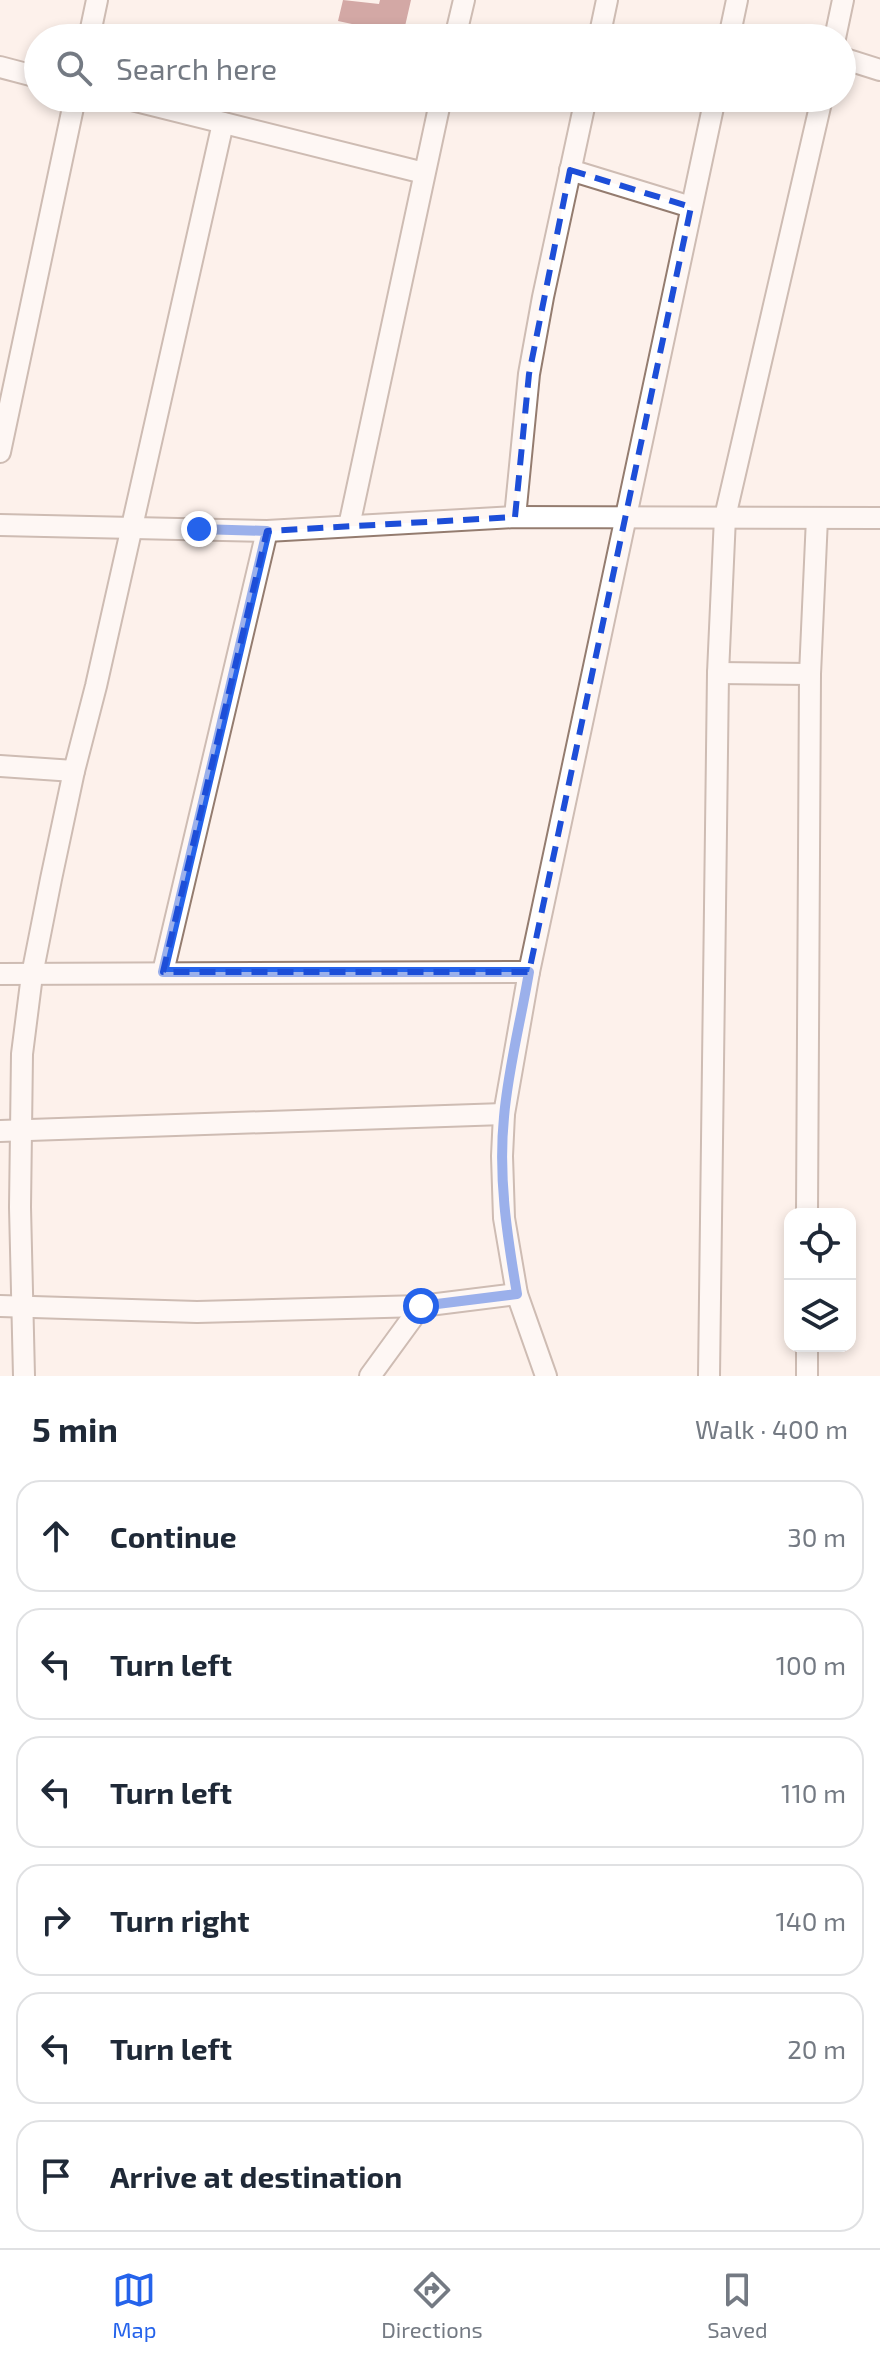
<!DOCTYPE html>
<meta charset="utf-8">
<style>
body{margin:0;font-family:"Exo 2",sans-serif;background:#f6f6f7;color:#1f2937}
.controls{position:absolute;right:24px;bottom:24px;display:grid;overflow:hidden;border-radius:16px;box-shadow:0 4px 12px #0003}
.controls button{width:72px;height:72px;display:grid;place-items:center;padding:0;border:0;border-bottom:2px solid #e0e1e3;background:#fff;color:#1f2937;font:40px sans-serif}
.stop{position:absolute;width:24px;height:24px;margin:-18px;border:6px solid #2563eb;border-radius:50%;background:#fff}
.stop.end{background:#2563eb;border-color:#fff;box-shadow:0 2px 8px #0008}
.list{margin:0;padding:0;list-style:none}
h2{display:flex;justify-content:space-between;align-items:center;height:104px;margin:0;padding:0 32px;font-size:34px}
h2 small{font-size:26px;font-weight:400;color:#747a83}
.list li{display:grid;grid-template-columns:52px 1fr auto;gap:24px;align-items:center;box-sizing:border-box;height:112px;margin:0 16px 16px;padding:0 16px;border:2px solid #e0e1e3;border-radius:24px}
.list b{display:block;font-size:30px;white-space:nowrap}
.list em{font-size:26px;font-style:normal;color:#747a83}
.icon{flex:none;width:44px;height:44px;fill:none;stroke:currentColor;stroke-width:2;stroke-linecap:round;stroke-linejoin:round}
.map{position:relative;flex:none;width:880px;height:1376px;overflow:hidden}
.search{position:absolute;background:#fff;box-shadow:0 4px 12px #0003;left:24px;right:24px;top:24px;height:88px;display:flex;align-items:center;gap:20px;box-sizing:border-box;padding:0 28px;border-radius:44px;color:#747a83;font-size:30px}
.sheet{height:872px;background:#fff}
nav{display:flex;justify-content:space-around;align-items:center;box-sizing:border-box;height:112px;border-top:2px solid #e0e1e3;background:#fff;font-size:22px;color:#747a83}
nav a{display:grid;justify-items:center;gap:4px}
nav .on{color:#2563eb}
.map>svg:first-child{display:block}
.building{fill:#9f5150}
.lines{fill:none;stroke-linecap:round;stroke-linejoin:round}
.minor-casing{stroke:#947c6f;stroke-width:24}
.minor{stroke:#fff;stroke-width:20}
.route{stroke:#2563eb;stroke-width:10}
.marked{fill:none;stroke:#1d4ed8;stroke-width:6;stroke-dasharray:16 10;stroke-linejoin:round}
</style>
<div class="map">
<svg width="880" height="1376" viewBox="0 0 880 1376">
<rect width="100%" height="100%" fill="#fdf1eb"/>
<polygon class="building" points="343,0 379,4 380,0 411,0 403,35 338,21"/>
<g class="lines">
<defs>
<g id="minor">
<polyline points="89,38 97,0"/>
<polyline points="455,38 464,0"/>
<polyline points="599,38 607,0"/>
<polyline points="729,38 737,0"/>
<polyline points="835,38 843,0"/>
<polyline points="842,58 880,70"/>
<polyline points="0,67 38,77"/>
<polyline points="124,98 424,173"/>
<polyline points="570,170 691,207"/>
<polyline points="0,452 75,98"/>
<polyline points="515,517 529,374 543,297 586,98"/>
<polyline points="0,525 267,531 515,517 880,518"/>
<polyline points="349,526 441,98"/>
<polyline points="718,673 810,674"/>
<polyline points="0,766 74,771"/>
<polyline points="163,972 267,531"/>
<polyline points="0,974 529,972"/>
<polyline points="0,1131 504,1114"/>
<polyline points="807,1214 810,674 817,518"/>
<polyline points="0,1306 197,1312 421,1306 517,1294"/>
<polyline points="24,1376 20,1207 22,1054 32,975 51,879 74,771 96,686 223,123"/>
<polyline points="370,1376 421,1306"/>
<polyline points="546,1376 517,1294 504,1218 502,1156 504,1114 529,972 715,98"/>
<polyline points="709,1376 718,673 725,517 822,98"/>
<polyline points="807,1376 807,1346"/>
</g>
</defs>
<use href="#minor" class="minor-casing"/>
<use href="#minor" class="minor"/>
</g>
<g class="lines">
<path class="route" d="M 199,529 L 267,531 L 163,972 L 529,972 C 521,1020 508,1069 504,1117 C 498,1177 507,1235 517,1294 L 421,1306"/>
</g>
<path d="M0 0H880V1376H0ZM 570,170 L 691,207 L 529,972 L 163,972 L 267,531 L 515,517 L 529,374 Z" fill="#fdf1eb" fill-opacity=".55" fill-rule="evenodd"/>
<path class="marked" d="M 570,170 L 691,207 L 529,972 L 163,972 L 267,531 L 515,517 L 529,374 Z"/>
</svg>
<div class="controls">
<button><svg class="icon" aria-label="locate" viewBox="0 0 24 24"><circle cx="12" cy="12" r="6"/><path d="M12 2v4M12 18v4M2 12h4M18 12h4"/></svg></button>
<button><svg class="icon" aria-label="layers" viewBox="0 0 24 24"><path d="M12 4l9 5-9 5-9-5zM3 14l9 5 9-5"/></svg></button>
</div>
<div class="stop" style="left:421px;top:1306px"></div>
<div class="stop end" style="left:199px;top:529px"></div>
<div class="search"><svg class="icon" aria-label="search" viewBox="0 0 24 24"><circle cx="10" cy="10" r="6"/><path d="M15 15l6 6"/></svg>Search here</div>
</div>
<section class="sheet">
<h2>5 min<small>Walk · 400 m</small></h2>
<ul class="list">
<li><svg class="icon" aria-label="ahead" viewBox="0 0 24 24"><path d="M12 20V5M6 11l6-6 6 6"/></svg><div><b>Continue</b></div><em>30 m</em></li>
<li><svg class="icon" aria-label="left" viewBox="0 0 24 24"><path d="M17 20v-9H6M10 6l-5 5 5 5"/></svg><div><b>Turn left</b></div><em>100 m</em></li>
<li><svg class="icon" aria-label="left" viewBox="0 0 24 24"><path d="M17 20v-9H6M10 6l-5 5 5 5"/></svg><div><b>Turn left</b></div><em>110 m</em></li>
<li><svg class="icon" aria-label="right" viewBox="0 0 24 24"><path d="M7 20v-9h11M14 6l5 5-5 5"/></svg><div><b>Turn right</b></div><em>140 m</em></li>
<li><svg class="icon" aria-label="left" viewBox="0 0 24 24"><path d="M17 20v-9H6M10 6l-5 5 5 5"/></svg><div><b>Turn left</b></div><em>20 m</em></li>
<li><svg class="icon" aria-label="arrive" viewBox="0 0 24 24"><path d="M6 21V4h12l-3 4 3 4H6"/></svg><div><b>Arrive at destination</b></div></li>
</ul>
</section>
<nav>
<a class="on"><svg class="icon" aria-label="map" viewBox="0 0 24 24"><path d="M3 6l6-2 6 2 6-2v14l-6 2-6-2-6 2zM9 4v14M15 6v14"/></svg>Map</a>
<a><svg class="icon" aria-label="directions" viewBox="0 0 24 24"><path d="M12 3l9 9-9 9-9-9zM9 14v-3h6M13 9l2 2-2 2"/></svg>Directions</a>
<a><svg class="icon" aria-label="saved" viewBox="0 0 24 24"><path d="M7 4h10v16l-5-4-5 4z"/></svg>Saved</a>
</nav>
